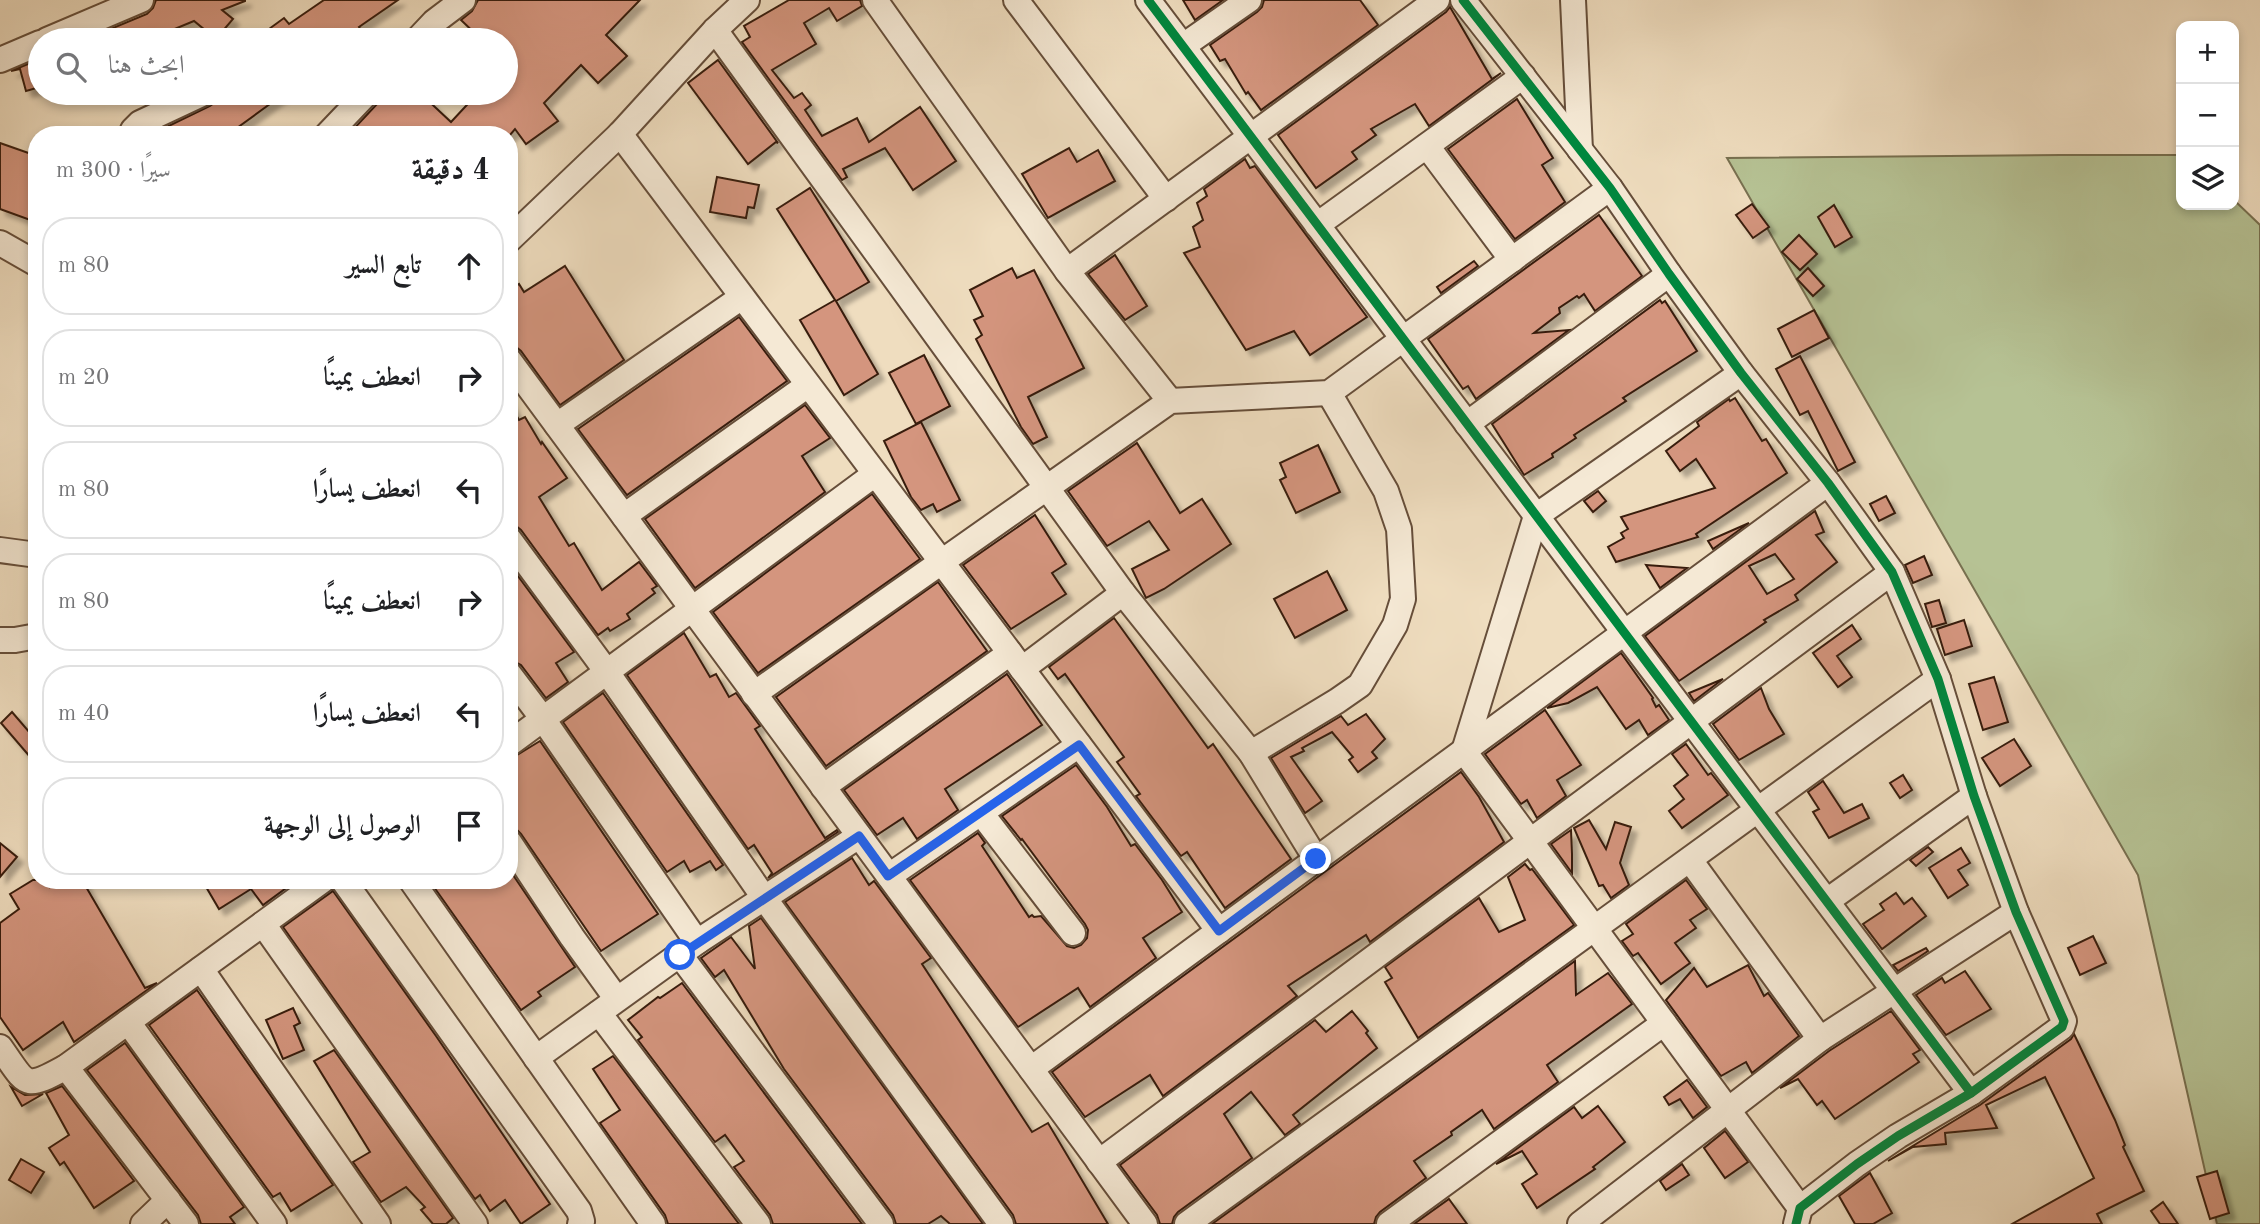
<!DOCTYPE html>
<html lang="ar">
<meta charset="utf-8">
<style>
body{margin:0;font-family:"Old Standard TT",Amiri,serif;background:#f6f6f6;color:#202124;direction:rtl}
.controls{position:absolute;right:21px;top:21px;display:grid;overflow:hidden;border-radius:14px;box-shadow:0 4px 10px #0003}
.controls button{width:63px;height:63px;display:grid;place-items:center;padding:0;border:0;border-bottom:2px solid #e0e0e0;background:#fff;color:#202124;font:35px sans-serif}
.stop{position:absolute;width:21px;height:21px;margin:-16px;border:5px solid #2563eb;border-radius:50%;background:#fff}
.stop.end{background:#2563eb;border-color:#fff;box-shadow:0 2px 7px #0008}
.list{margin:0;padding:0;list-style:none}
h2{display:flex;justify-content:space-between;align-items:center;height:91px;margin:0;padding:0 28px;font-size:30px}
h2 small{font-size:23px;font-weight:400;color:#757577}
.list li{display:grid;grid-template-columns:46px 1fr auto;gap:21px;align-items:center;box-sizing:border-box;height:98px;margin:0 14px 14px;padding:0 14px;border:2px solid #e0e0e0;border-radius:28px}
.list b{display:block;font-size:26px;white-space:nowrap}
.list em{font-size:23px;font-style:normal;color:#757577}
.icon{flex:none;width:38px;height:38px;fill:none;stroke:currentColor;stroke-width:2;stroke-linecap:round;stroke-linejoin:round}
.map{position:relative;flex:none;width:2260px;height:1224px;overflow:hidden;direction:ltr}
.search{position:absolute;background:#fff;box-shadow:0 4px 10px #0003;left:28px;top:28px;width:490px;height:77px;display:flex;align-items:center;gap:18px;box-sizing:border-box;padding:0 24px;border-radius:38px;color:#757577;font-size:26px}
.panel{position:absolute;background:#fff;box-shadow:0 4px 10px #0003;left:28px;top:126px;width:490px;height:763px;border-radius:28px;direction:rtl}
.map>svg:first-child{display:block}
.green{fill:#b6c294;stroke:#787050;stroke-width:2}
.building{fill:#d4957e;stroke:#391e0d;stroke-width:2;fill-rule:evenodd;filter:url(#shadow)}
.lines{fill:none;stroke-linecap:round;stroke-linejoin:round}
.minor-casing{stroke:#664e3a;stroke-width:28}
.minor{stroke:#f5e9d5;stroke-width:24}
.cycleway-casing{stroke:#f5e9d5;stroke-width:13}
.cycleway{stroke:#00873e;stroke-width:9}
.route{stroke:#2563eb;stroke-width:9}
</style>
<div class="map">
<svg width="2260" height="1224" viewBox="0 0 2260 1224">
<defs>
<filter id="shadow"><feDropShadow dx="6" dy="6" stdDeviation="2" flood-color="#0004"/></filter>
</defs>
<rect width="100%" height="100%" fill="#efddbf"/>
<filter id="stains"><feTurbulence type="fractalNoise" baseFrequency=".00286" numOctaves="4"/><feColorMatrix values="0 0 0 0 .2 0 0 0 0 .09 0 0 0 0 .02 0 0 0 .5 -.17"/></filter>
<radialGradient id="worn" r=".72"><stop offset=".6" stop-color="#630" stop-opacity="0"/><stop offset="1" stop-color="#630" stop-opacity=".3"/></radialGradient>
<polygon class="green" points="2061,155 2181,155 2181,205 2234,205 2234,200 2260,225 2260,1224 2217,1224 2138,875 1727,158"/>
<g class="building">
<polygon points="156,0 245,0 245,1 222,10 233,19 216,39 194,21 172,30 174,35 158,40 84,40 147,14 153,8"/>
<polygon points="324,0 398,0 359,27 368,40 254,40 284,18 289,24"/>
<polygon points="478,0 640,0 606,35 627,56 598,83 581,65 544,103 558,121 526,144 515,129 510,135 348,135 378,103 381,93 420,93 451,122 478,93 506,93 506,40 482,40 461,20 472,11"/>
<polygon points="789,0 860,0 862,6 837,21 829,8 804,23 816,44 772,70 794,98 802,93 811,105 805,110 822,136 857,118 869,142 920,107 956,161 913,190 885,148 843,169 847,177 842,180 742,42 750,37 744,26"/>
<polygon points="1183,0 1223,0 1195,20"/>
<polygon points="1264,0 1360,0 1378,25 1261,110 1248,92 1246,94 1225,59 1220,61 1210,45 1257,12 1262,7"/>
<polygon points="1450,7 1492,79 1501,73 1429,126 1415,104 1371,129 1376,135 1352,152 1357,159 1316,188 1278,135 1446,12"/>
<polygon points="40,59 40,87 26,91 20,69 11,71"/>
<polygon points="718,60 778,143 776,142 748,164 688,83"/>
<polygon points="219,93 285,93 237,128 242,135 150,135 210,106 217,101"/>
<polygon points="1517,99 1553,158 1542,165 1565,202 1515,239 1448,149"/>
<polygon points="0,143 37,156 37,210 33,221 0,209"/>
<polygon points="1069,148 1077,162 1098,150 1115,181 1048,218 1022,174"/>
<polygon points="1245,159 1250,168 1255,166 1367,317 1310,355 1294,331 1246,350 1184,253 1200,247 1193,227 1203,220 1197,203 1207,196 1204,189"/>
<polygon points="717,177 759,185 754,208 748,207 746,218 710,212"/>
<polygon points="810,188 869,282 836,301 878,374 844,395 800,320 835,300 777,209"/>
<polygon points="1752,204 1769,227 1753,238 1736,215"/>
<polygon points="1834,205 1852,237 1835,247 1818,217"/>
<polygon points="1599,215 1642,276 1595,311 1584,294 1579,298 1577,296 1559,308 1560,313 1534,333 1569,330 1476,399 1468,386 1463,389 1428,339"/>
<polygon points="1799,235 1817,254 1800,270 1782,252"/>
<polygon points="1115,255 1147,306 1125,320 1088,274"/>
<polygon points="1474,261 1478,266 1441,293 1437,287"/>
<polygon points="565,266 624,360 560,405 521,351 516,347 509,345 509,291 519,284 524,292"/>
<polygon points="1012,268 1017,278 1034,270 1084,368 1028,397 1047,437 1033,444 1021,427 976,339 982,335 974,320 983,316 970,290"/>
<polygon points="1808,268 1824,286 1813,296 1797,279"/>
<polygon points="1660,300 1662,303 1665,301 1697,351 1623,398 1626,401 1574,435 1576,438 1552,454 1553,457 1524,475 1492,424"/>
<polygon points="1814,310 1829,338 1792,357 1778,329"/>
<polygon points="739,317 787,381 627,495 578,429"/>
<polygon points="924,355 950,406 916,424 889,373"/>
<polygon points="1800,356 1855,462 1838,471 1808,411 1800,415 1776,369"/>
<polygon points="1735,398 1762,441 1766,439 1787,473 1696,534 1698,537 1616,562 1608,547 1624,538 1621,533 1628,529 1621,517 1715,488 1696,459 1680,471 1666,451 1699,426 1697,422 1729,399 1730,401"/>
<polygon points="509,402 519,420 525,417 541,444 542,442 567,478 539,497 569,546 574,543 602,590 639,562 657,586 652,589 655,593 627,614 630,619 610,631 608,628 598,635 521,530 516,526 509,524"/>
<polygon points="805,405 830,438 802,456 825,492 695,588 645,519"/>
<polygon points="921,422 960,500 937,512 933,504 921,510 911,497 884,441"/>
<polygon points="1137,443 1180,513 1202,499 1231,544 1164,589 1146,598 1132,569 1169,550 1149,521 1107,546 1068,491"/>
<polygon points="1318,445 1340,492 1296,513 1280,480 1286,477 1280,463"/>
<polygon points="1598,491 1606,501 1593,512 1584,501"/>
<polygon points="872,494 920,559 758,673 713,612"/>
<polygon points="1886,496 1895,513 1879,521 1870,504"/>
<path d="M 1815,511 L 1824,532 L 1816,535 L 1837,562 L 1795,595 L 1798,600 L 1764,620 L 1766,622 L 1679,681 L 1645,636 ZM 1775,554 L 1794,579 L 1767,594 L 1749,566 Z"/>
<polygon points="1035,515 1066,564 1052,573 1066,594 1011,629 963,565"/>
<polygon points="1749,523 1713,549 1708,541"/>
<polygon points="1924,556 1932,575 1913,583 1905,565"/>
<polygon points="509,564 574,652 556,663 568,682 546,698 521,665 509,659"/>
<polygon points="1646,565 1687,568 1660,588"/>
<polygon points="1327,571 1347,610 1295,638 1274,599"/>
<polygon points="938,582 987,651 826,766 776,697"/>
<polygon points="1939,600 1946,623 1932,627 1925,604"/>
<polygon points="1114,618 1208,748 1213,744 1291,859 1225,908 1187,852 1181,856 1136,796 1140,794 1117,762 1124,757 1065,674 1058,679 1049,667"/>
<polygon points="1964,620 1972,646 1945,655 1937,629"/>
<polygon points="1852,625 1861,639 1837,656 1852,677 1838,687 1813,653"/>
<polygon points="684,633 710,677 716,674 729,697 736,693 760,726 755,729 825,838 837,830 838,832 768,878 772,873 754,845 748,849 627,675"/>
<polygon points="1621,653 1653,698 1652,699 1656,707 1659,705 1669,720 1648,735 1639,720 1626,729 1597,687 1568,703 1547,708"/>
<polygon points="1007,674 1042,725 945,789 958,810 917,839 903,818 877,835 844,790"/>
<polygon points="1994,677 2008,722 1983,730 1969,684"/>
<polygon points="1723,679 1694,701 1689,693"/>
<polygon points="1761,688 1769,709 1784,734 1739,760 1713,724"/>
<polygon points="603,693 723,865 716,870 710,861 690,872 684,861 667,872 563,722"/>
<polygon points="1545,710 1581,765 1557,780 1566,796 1537,818 1527,800 1521,804 1485,754"/>
<polygon points="12,712 37,741 37,765 1,723"/>
<polygon points="1366,714 1385,739 1372,752 1377,758 1358,772 1349,760 1353,757 1332,732 1302,748 1304,751 1291,757 1322,801 1305,813 1271,758 1341,716 1348,725"/>
<polygon points="2014,739 2031,766 2000,786 1982,758"/>
<polygon points="540,741 658,914 601,951 521,834 516,829 509,827 509,760"/>
<polygon points="1686,744 1708,775 1711,773 1728,795 1682,828 1669,811 1684,799 1674,786 1688,775 1672,754"/>
<polygon points="1076,765 1107,807 1131,846 1135,844 1162,880 1182,912 1143,938 1156,958 1090,1007 1078,988 1018,1027 910,880 978,833 985,843 982,846 1029,917 1032,915 1034,917 1041,916 1067,946 1074,948 1081,945 1087,938 1088,930 1085,924 1022,839 1021,840 1002,816"/>
<polygon points="1461,772 1479,797 1504,842 1370,942 1366,935 1288,986 1297,996 1163,1096 1150,1075 1085,1117 1052,1072"/>
<polygon points="1903,775 1912,790 1900,798 1890,783"/>
<polygon points="1823,781 1844,813 1862,804 1869,818 1829,838 1813,812 1819,809 1808,792"/>
<polygon points="1589,820 1606,849 1615,822 1631,827 1620,863 1629,885 1611,898 1603,885 1599,886 1574,828"/>
<polygon points="1571,830 1572,854 1572,873 1551,844"/>
<polygon points="0,843 17,857 0,877"/>
<polygon points="1928,847 1933,852 1916,866 1910,860"/>
<polygon points="1961,848 1970,863 1958,870 1968,885 1948,898 1929,868"/>
<polygon points="852,858 869,885 874,881 931,958 922,964 1032,1132 1048,1123 1108,1224 1016,1224 1013,1215 785,902"/>
<polygon points="1525,864 1530,870 1532,869 1574,925 1418,1038 1385,982 1392,978 1385,967 1479,898 1499,932 1525,920 1508,877"/>
<polygon points="509,869 575,967 538,992 541,996 521,1010 429,880 509,880"/>
<polygon points="33,880 46,880 50,887 61,880 82,880 145,988 157,983 74,1042 63,1022 23,1050 0,1017 0,923 19,909 10,894"/>
<polygon points="202,880 297,880 263,905 251,889 219,909"/>
<polygon points="1686,880 1707,909 1690,920 1696,928 1675,943 1690,963 1661,984 1638,953 1633,956 1622,941 1633,934 1626,924"/>
<polygon points="333,891 436,1036 550,1204 521,1224 505,1200 490,1211 480,1195 475,1199 283,927"/>
<polygon points="1896,893 1904,904 1912,898 1926,916 1882,949 1863,924 1884,910 1880,904"/>
<polygon points="761,918 983,1224 950,1224 941,1216 928,1224 896,1224 893,1215 784,1069 724,970 715,977 701,958 731,937 755,969 749,926"/>
<polygon points="2093,936 2106,963 2080,975 2068,948"/>
<polygon points="1926,948 1928,951 1898,971 1893,965"/>
<polygon points="1575,961 1576,995 1608,973 1632,1004 1547,1065 1558,1082 1494,1129 1482,1110 1451,1132 1452,1135 1414,1161 1426,1178 1380,1212 1376,1217 1374,1224 1212,1224"/>
<polygon points="1748,965 1764,996 1768,993 1799,1036 1752,1073 1746,1062 1721,1076 1666,1000 1694,968 1707,987"/>
<polygon points="1965,971 1991,1009 1946,1035 1916,995 1942,978 1945,983"/>
<polygon points="682,983 862,1224 773,1224 770,1215 734,1167 744,1161 725,1135 715,1142 638,1040 642,1037 628,1020 658,997 660,998"/>
<polygon points="197,990 333,1185 291,1211 280,1193 273,1197 149,1025"/>
<polygon points="293,1008 300,1023 294,1026 304,1050 283,1059 266,1020"/>
<polygon points="1352,1011 1368,1031 1366,1033 1377,1048 1293,1115 1300,1124 1285,1135 1251,1092 1224,1114 1252,1158 1178,1212 1174,1217 1172,1224 1160,1224 1157,1215 1120,1165 1315,1020 1326,1032"/>
<polygon points="1891,1011 1920,1050 1913,1054 1919,1062 1835,1119 1822,1101 1817,1105 1798,1079 1780,1088 1829,1051"/>
<polygon points="2074,1034 2115,1120 2125,1145 2123,1147 2144,1191 2097,1214 2102,1224 2012,1224 2094,1178 2045,1077 1986,1105 1997,1128 1945,1133 1946,1144 1913,1147 1888,1161 1980,1105 2071,1039"/>
<polygon points="125,1043 244,1207 230,1217 235,1224 201,1224 198,1215 87,1070"/>
<polygon points="334,1050 453,1218 446,1224 433,1224 421,1210 425,1207 406,1187 381,1202 353,1162 370,1152 314,1061"/>
<polygon points="613,1056 739,1224 668,1224 665,1215 600,1123 620,1110 593,1069"/>
<polygon points="1687,1080 1707,1107 1693,1118 1680,1099 1669,1105 1664,1097"/>
<polygon points="62,1086 134,1181 94,1208 64,1162 60,1165 49,1148 69,1135 46,1093"/>
<polygon points="11,1087 25,1095 43,1094 22,1106"/>
<polygon points="1598,1106 1625,1142 1593,1167 1595,1169 1537,1208 1522,1184 1537,1174 1522,1151 1496,1164 1574,1107 1582,1118"/>
<polygon points="1725,1131 1748,1162 1725,1178 1704,1148"/>
<polygon points="21,1159 44,1172 31,1193 9,1180"/>
<polygon points="1682,1164 1689,1175 1666,1190 1660,1181"/>
<polygon points="2217,1171 2229,1213 2210,1219 2197,1177"/>
<polygon points="1870,1173 1892,1213 1873,1224 1855,1224 1839,1196"/>
<polygon points="1449,1199 1467,1224 1414,1224"/>
<polygon points="2163,1202 2178,1224 2160,1224 2151,1211"/>
</g>
<g class="lines">
<defs>
<g id="minor">
<polyline points="875,0 1067,271 1170,401"/>
<polyline points="1016,0 1166,199"/>
<polyline points="1148,0 1971,1093"/>
<polyline points="1463,0 1610,188 1669,274 1741,373 1828,483 1892,572 1938,679 1974,796 2016,912 2064,1021 2062,1027 1971,1093 1898,1136 1857,1164 1800,1208 1796,1224"/>
<polyline points="1573,0 1580,150"/>
<polyline points="715,30 1123,593 1251,753 1316,859"/>
<polyline points="47,40 141,0"/>
<polyline points="417,40 434,22 463,0"/>
<polyline points="1183,46 1249,0"/>
<polyline points="0,60 40,43"/>
<polyline points="620,134 1219,931"/>
<polyline points="131,135 133,130 140,123 204,93"/>
<polyline points="327,135 367,93"/>
<polyline points="1427,146 1512,260"/>
<polyline points="1317,225 1523,76"/>
<polyline points="509,240 620,134 715,30 747,0"/>
<polyline points="0,243 37,264"/>
<polyline points="1067,271 1437,0"/>
<polyline points="509,360 1145,1224"/>
<polyline points="1741,373 1536,516 1464,751 1800,1208"/>
<polyline points="1467,424 1669,274"/>
<polyline points="557,425 742,297"/>
<polyline points="624,516 808,385"/>
<polyline points="509,539 607,672 765,899 1001,1224"/>
<polyline points="0,550 37,555"/>
<polyline points="0,640 15,640 37,636"/>
<polyline points="1022,669 1123,593"/>
<polyline points="509,674 543,719 697,942"/>
<polyline points="754,694 1170,401 1329,393 1610,188"/>
<polyline points="509,744 875,474"/>
<polyline points="1251,753 1337,701 1360,685 1395,625 1403,599 1399,529 1386,491 1329,393"/>
<polyline points="823,787 1010,653"/>
<polyline points="981,813 1073,933"/>
<polyline points="509,842 572,937 616,998"/>
<polyline points="1690,860 1820,1039"/>
<polyline points="889,876 1079,745"/>
<polyline points="343,880 579,1211 582,1221 580,1224"/>
<polyline points="411,880 653,1224"/>
<polyline points="1827,901 1974,796"/>
<polyline points="263,924 475,1224"/>
<polyline points="680,955 881,1224"/>
<polyline points="201,969 378,1224"/>
<polyline points="599,1013 758,1224"/>
<polyline points="128,1022 274,1224"/>
<path d="M 0,1047 C 27,1085 23,1091 66,1067 L 323,880"/>
<polyline points="536,1058 697,942 859,836"/>
<polyline points="66,1067 186,1224"/>
<polyline points="1031,1069 1828,483"/>
<polyline points="1099,1162 1892,572"/>
<polyline points="143,1224 168,1200"/>
<polyline points="1187,1224 1938,679"/>
<polyline points="1389,1224 1664,1023"/>
<polyline points="1580,1224 1820,1039 2016,912"/>
</g>
</defs>
<use href="#minor" class="minor-casing"/>
<use href="#minor" class="minor"/>
<defs>
<g id="cycleway">
<polyline points="1148,0 1971,1093"/>
<polyline points="1463,0 1610,188 1669,274 1741,373 1828,483 1892,572 1938,679 1974,796 2016,912 2064,1021 2062,1027 1971,1093 1898,1136 1857,1164 1800,1208 1796,1224"/>
</g>
</defs>
<use href="#cycleway" class="cycleway-casing"/>
<use href="#cycleway" class="cycleway"/>
</g>
<g class="lines">
<polyline class="route" points="680,955 859,836 888,876 1079,745 1219,931 1316,859"/>
</g>
<rect width="100%" height="100%" filter="url(#stains)"/>
<rect width="100%" height="100%" fill="url(#worn)"/>
</svg>
<div class="controls">
<button>+</button>
<button>−</button>
<button><svg class="icon" aria-label="layers" viewBox="0 0 24 24"><path d="M12 4l9 5-9 5-9-5zM3 14l9 5 9-5"/></svg></button>
</div>
<div class="stop" style="left:680px;top:955px"></div>
<div class="stop end" style="left:1316px;top:859px"></div>
<div class="search"><svg class="icon" aria-label="search" viewBox="0 0 24 24"><circle cx="10" cy="10" r="6"/><path d="M15 15l6 6"/></svg>ابحث هنا</div>
<section class="panel">
<h2>4 دقيقة<small>سيرًا · 300 m</small></h2>
<ul class="list">
<li><svg class="icon" aria-label="ahead" viewBox="0 0 24 24"><path d="M12 20V5M6 11l6-6 6 6"/></svg><div><b>تابع السير</b></div><em>80 m</em></li>
<li><svg class="icon" aria-label="right" viewBox="0 0 24 24"><path d="M7 20v-9h11M14 6l5 5-5 5"/></svg><div><b>انعطف يمينًا</b></div><em>20 m</em></li>
<li><svg class="icon" aria-label="left" viewBox="0 0 24 24"><path d="M17 20v-9H6M10 6l-5 5 5 5"/></svg><div><b>انعطف يسارًا</b></div><em>80 m</em></li>
<li><svg class="icon" aria-label="right" viewBox="0 0 24 24"><path d="M7 20v-9h11M14 6l5 5-5 5"/></svg><div><b>انعطف يمينًا</b></div><em>80 m</em></li>
<li><svg class="icon" aria-label="left" viewBox="0 0 24 24"><path d="M17 20v-9H6M10 6l-5 5 5 5"/></svg><div><b>انعطف يسارًا</b></div><em>40 m</em></li>
<li><svg class="icon" aria-label="arrive" viewBox="0 0 24 24"><path d="M6 21V4h12l-3 4 3 4H6"/></svg><div><b>الوصول إلى الوجهة</b></div></li>
</ul>
</section>
</div>
